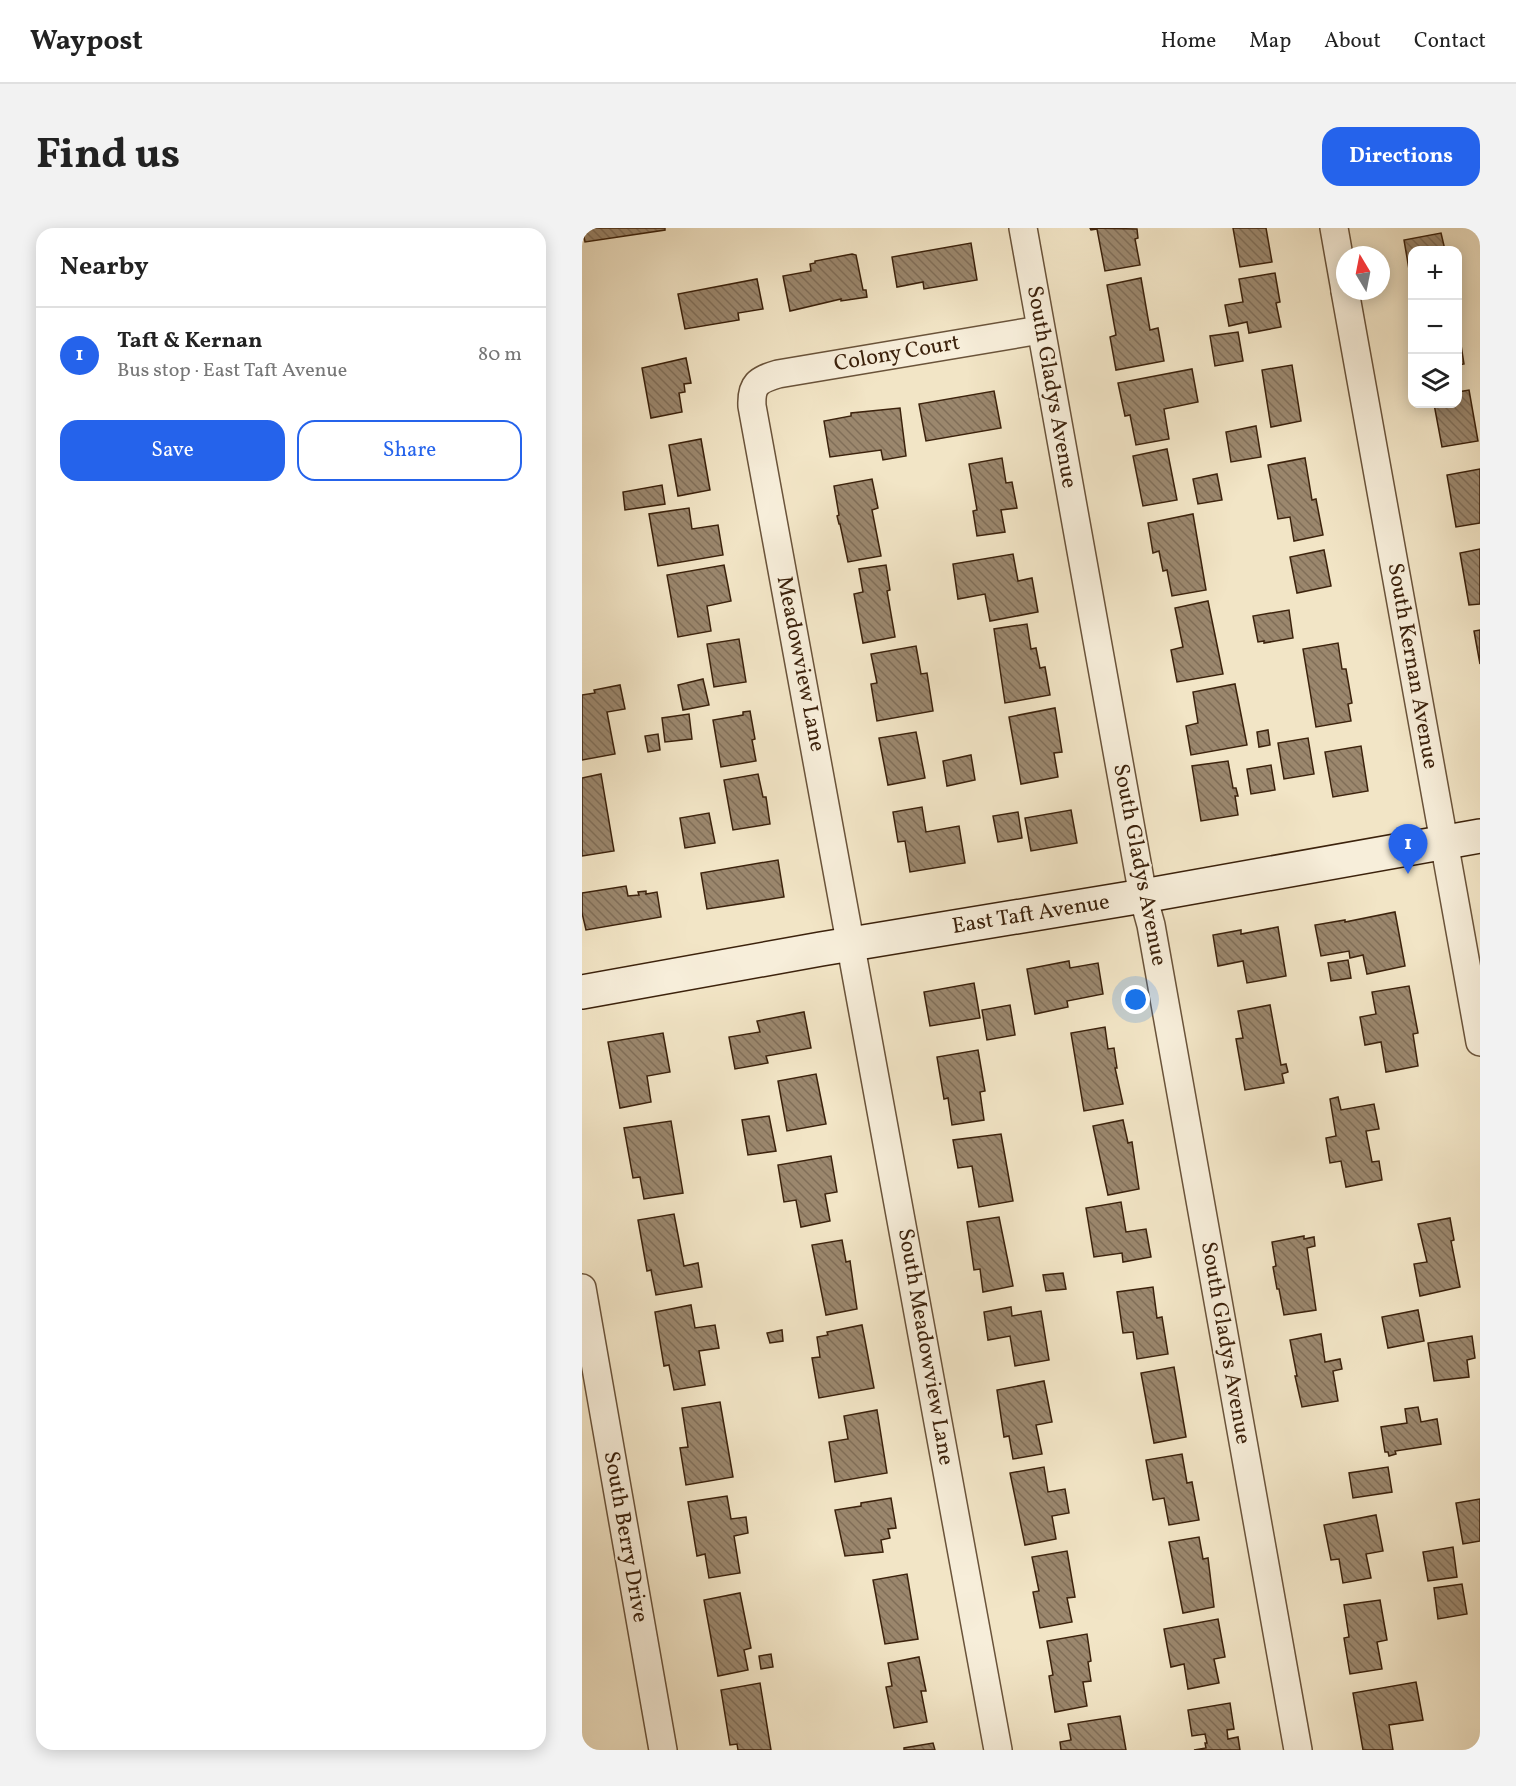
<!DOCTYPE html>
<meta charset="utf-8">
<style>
body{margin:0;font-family:Vollkorn,serif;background:#f2f2f2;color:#222}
.controls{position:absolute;right:18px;top:18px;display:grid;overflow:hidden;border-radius:12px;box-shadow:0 3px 15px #0003}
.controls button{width:54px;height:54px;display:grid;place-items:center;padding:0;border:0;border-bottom:2px solid #e0e0e0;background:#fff;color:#222;font:30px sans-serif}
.compass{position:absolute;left:754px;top:18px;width:54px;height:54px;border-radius:50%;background:#fff;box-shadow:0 3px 15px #0003;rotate:350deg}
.you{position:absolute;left:554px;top:772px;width:21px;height:21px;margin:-15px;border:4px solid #fff;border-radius:50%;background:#1a73e8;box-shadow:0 0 0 9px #1a73e833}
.badge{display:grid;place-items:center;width:39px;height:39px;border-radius:50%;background:#2563eb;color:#fff;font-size:20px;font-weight:700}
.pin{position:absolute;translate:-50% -50px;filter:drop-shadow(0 2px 3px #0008)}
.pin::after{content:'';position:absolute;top:32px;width:21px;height:18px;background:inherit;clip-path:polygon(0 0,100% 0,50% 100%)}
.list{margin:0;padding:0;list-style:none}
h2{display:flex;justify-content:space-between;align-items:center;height:78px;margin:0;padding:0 24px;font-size:26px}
h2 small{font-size:20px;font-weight:400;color:#767676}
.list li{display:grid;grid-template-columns:39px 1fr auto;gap:18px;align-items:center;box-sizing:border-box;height:96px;padding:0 24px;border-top:2px solid #e0e0e0}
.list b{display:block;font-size:22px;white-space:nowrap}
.list p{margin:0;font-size:20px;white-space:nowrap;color:#767676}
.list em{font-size:20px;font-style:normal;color:#767676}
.actions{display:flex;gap:12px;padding:18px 24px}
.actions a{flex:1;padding:14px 0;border:2px solid #2563eb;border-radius:18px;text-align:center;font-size:21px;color:#2563eb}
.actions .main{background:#2563eb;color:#fff}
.icon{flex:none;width:33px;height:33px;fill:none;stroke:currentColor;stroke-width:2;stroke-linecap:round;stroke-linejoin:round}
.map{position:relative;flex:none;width:898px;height:1522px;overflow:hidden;border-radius:18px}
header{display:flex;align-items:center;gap:36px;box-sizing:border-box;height:84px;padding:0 30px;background:#fff;border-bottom:2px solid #e0e0e0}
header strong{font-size:28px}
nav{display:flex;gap:33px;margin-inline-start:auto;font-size:21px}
.intro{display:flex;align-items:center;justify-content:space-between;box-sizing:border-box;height:144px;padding:0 36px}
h1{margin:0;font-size:42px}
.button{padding:15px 27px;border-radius:18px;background:#2563eb;color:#fff;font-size:21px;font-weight:700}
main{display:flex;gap:36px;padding:0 36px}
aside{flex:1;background:#fff;border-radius:18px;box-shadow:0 3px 15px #0003}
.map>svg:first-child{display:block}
.building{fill:url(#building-back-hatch);stroke:#3c220c;stroke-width:1.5}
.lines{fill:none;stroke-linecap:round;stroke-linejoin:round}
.street-casing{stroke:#6a533a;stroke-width:30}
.secondary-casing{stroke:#3c220c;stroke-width:36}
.street{stroke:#f7eeda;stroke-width:27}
.secondary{stroke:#f7eeda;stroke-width:33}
.labels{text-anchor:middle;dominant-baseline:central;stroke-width:4.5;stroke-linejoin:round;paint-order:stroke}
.street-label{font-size:22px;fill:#3c220c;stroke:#f7eeda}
</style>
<header>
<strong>Waypost</strong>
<nav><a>Home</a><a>Map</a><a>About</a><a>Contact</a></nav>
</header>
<div class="intro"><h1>Find us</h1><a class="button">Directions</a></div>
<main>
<aside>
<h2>Nearby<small></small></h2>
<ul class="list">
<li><span class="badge">1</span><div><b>Taft &amp; Kernan</b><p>Bus stop · East Taft Avenue</p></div><em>80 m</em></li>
</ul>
<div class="actions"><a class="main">Save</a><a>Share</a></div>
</aside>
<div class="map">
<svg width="898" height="1522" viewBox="0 0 898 1522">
<defs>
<pattern id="building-back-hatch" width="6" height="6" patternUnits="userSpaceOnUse" patternTransform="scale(1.5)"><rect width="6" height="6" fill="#9b876d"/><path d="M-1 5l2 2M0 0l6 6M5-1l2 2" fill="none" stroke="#806e58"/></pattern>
</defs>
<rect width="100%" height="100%" fill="#f2e5c6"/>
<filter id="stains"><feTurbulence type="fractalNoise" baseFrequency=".00333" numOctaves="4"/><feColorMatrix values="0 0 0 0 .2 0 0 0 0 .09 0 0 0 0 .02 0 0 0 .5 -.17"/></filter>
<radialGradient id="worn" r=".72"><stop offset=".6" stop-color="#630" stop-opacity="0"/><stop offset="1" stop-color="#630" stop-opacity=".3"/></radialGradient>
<g class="building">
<polygon points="0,0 83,0 83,2 3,14"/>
<polygon points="508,0 555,1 556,10 553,11 558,37 523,43 515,1 509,2"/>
<polygon points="651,0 684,0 690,34 658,39"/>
<polygon points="859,5 863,22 830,22 830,59 822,12"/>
<polygon points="389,15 395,52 342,61 341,54 315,59 310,29"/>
<polygon points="270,26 274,27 281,62 284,62 285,69 259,73 259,71 208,83 201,48 229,43 228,36 233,35 233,33"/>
<polygon points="693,45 698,74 694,75 699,99 667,105 665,94 647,98 643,77 661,74 657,51"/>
<polygon points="559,50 568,102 576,100 582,133 534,142 528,109 534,107 525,57"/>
<polygon points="175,51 181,81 156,85 157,92 103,101 96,66"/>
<polygon points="876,98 882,136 876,137"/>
<polygon points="656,104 661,133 633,138 628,108"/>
<polygon points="104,130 109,155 102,156 103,164 97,165 100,184 69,190 60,140"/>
<polygon points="710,137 719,193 689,199 680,142"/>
<polygon points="610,141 616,174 582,181 587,211 554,217 548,187 543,188 536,155"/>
<polygon points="887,162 896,213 860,219 852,176 876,176 876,164"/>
<polygon points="412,163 419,200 344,213 337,176"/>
<polygon points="318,180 324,228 301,232 299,222 248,229 242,193 269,188 269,185"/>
<polygon points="674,198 679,229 649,234 644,204"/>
<polygon points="119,211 128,262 96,268 87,217"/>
<polygon points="585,221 595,272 561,278 551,228"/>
<polygon points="420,230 424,255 430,254 435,280 419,282 423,304 395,308 391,283 395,282 387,236"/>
<polygon points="723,230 730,272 734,271 741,307 712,313 708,289 696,291 686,237"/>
<polygon points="898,241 898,295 874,299 865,247"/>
<polygon points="635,246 640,272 616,276 611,251"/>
<polygon points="290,251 296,280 290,282 299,328 266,334 258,296 257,296 255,288 257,287 252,258"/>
<polygon points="80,257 83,276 43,282 41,264"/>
<polygon points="107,280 110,301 136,297 141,327 76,338 67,286"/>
<polygon points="611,286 624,362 590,368 585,342 581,343 577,323 571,325 566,295"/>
<polygon points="898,321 898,376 887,377 878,325"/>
<polygon points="742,322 749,358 715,365 708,329"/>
<polygon points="431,326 436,353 450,350 456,384 408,393 403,366 376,371 371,336"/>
<polygon points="142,337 149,373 125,378 129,403 96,409 85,347"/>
<polygon points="304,337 308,362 305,363 313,409 281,415 272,366 281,364 277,341"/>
<polygon points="626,373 641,446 595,454 589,422 601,419 593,380"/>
<polygon points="707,382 711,410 682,415 682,413 676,414 671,388"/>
<polygon points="445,396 449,421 454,420 458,440 463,439 468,467 423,475 412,401"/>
<polygon points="898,402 898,436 892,403"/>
<polygon points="157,411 164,454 132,459 125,416"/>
<polygon points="756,415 760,441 764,441 770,475 766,476 769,493 734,499 721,421"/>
<polygon points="334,418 339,446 345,445 351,483 295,493 289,456 295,455 289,426"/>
<polygon points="121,451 127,477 101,482 96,457"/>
<polygon points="653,456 665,517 609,527 604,498 616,495 611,464"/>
<polygon points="38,457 43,481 25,484 33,526 0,532 0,467 13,465 12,462"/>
<polygon points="473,480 480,524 472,525 476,549 439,556 427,489"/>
<polygon points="168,483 173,511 170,512 174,533 139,539 131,492 161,487 161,484"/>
<polygon points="107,486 110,511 83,514 80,490"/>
<polygon points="686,502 688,517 677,519 675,504"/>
<polygon points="334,504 343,550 306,557 297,510"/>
<polygon points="76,506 78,522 66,524 63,508"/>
<polygon points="726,510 732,546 702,551 696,515"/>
<polygon points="779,518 786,563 751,569 743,524"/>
<polygon points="389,527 393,552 365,558 361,533"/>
<polygon points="646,533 651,560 654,560 656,568 653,568 656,587 619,593 610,538"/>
<polygon points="689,537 693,562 669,566 665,541"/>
<polygon points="19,546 32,623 0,628 0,550"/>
<polygon points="176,546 181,569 184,569 188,596 151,602 142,552"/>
<polygon points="340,579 344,604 377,598 383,635 328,644 323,613 316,614 311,584"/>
<polygon points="489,582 495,615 449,623 443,590"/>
<polygon points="436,584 440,610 416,614 411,588"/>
<polygon points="127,585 133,615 103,620 98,590"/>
<polygon points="196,632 202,669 125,681 119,645"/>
<polygon points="44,658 46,668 57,667 56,664 64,663 64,666 75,664 79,689 4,702 0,685 0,665"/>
<polygon points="813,684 823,738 785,746 781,727 768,730 767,723 739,728 733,697 763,692 763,694"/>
<polygon points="696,699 704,748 665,755 661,733 636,738 631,707 659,702 659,706"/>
<polygon points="766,732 769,750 749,753 746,735"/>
<polygon points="487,733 488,740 516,735 521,766 485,773 486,779 453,786 445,741"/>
<polygon points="392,755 398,790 348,798 342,764"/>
<polygon points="827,758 836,805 831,806 836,838 804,844 799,814 783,817 778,789 794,786 790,764"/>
<polygon points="428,777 433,807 405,812 400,782"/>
<polygon points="688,777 699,837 704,836 706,844 700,846 702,855 663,862 654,811 661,810 656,783"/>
<polygon points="222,784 229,820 184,828 186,835 153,841 147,809 178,804 175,793"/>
<polygon points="523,799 526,821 532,820 535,840 533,840 541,876 502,883 489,805"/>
<polygon points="81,805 88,844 65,848 69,874 38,880 26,814"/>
<polygon points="396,822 403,863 398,864 402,892 370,897 366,870 362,871 355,829"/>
<polygon points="234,846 244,896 205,903 196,853"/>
<polygon points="756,869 759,882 792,876 797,901 784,903 790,934 797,933 800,952 764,959 759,933 748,935 744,910 754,908 748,871"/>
<polygon points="187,888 194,923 166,927 160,892"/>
<polygon points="541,892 546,915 550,914 557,961 526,967 511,898"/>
<polygon points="89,893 101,965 62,971 58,949 51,950 42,900"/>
<polygon points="419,906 431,973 397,979 390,938 376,940 371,912"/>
<polygon points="249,928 255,964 243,966 248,993 219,999 214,972 202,974 196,937"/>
<polygon points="539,974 544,1004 564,1001 569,1029 541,1034 540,1025 512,1029 504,980"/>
<polygon points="92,986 102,1038 116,1035 120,1059 74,1067 69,1042 65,1043 56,992"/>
<polygon points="417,989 431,1058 401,1064 398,1041 392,1042 385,994"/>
<polygon points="868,990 872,1012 869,1013 878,1059 838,1068 832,1036 845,1034 836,996"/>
<polygon points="722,1008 722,1011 732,1009 733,1018 725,1020 734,1082 702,1087 697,1061 695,1061 691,1039 694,1038 690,1014"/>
<polygon points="260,1012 264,1034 268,1033 275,1081 244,1087 230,1017"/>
<polygon points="481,1045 484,1061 464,1063 461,1047"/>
<polygon points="571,1059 575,1090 580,1089 586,1126 555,1131 551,1104 541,1105 535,1064"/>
<polygon points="109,1077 113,1100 133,1097 137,1120 117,1123 123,1157 92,1162 87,1137 82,1138 73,1084"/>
<polygon points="429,1079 430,1088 459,1083 467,1132 433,1138 428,1108 406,1112 402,1084"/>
<polygon points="836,1082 842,1113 806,1120 800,1089"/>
<polygon points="280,1097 292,1160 237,1170 230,1130 238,1129 235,1109 246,1107 245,1104"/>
<polygon points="200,1102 201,1113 188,1115 185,1105"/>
<polygon points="739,1106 743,1134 758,1131 760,1141 751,1143 756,1173 720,1179 713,1148 715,1148 708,1112"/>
<polygon points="890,1108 893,1130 885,1132 887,1149 852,1153 846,1115"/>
<polygon points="592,1139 604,1209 572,1215 559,1145"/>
<polygon points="462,1153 470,1194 454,1197 460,1226 431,1231 427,1208 422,1209 415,1162"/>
<polygon points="138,1174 151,1249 104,1257 98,1220 106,1219 100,1180"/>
<polygon points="836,1179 839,1194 855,1191 859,1216 813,1223 814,1226 807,1228 806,1224 803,1224 799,1199 825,1195 823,1181"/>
<polygon points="295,1182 305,1245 253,1254 247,1214 266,1211 262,1188"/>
<polygon points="600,1226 605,1255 610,1254 617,1292 587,1297 582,1270 571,1272 564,1232"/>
<polygon points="462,1239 466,1264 483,1261 487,1285 470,1288 474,1311 443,1317 428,1245"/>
<polygon points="806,1239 810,1264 771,1270 767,1245"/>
<polygon points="145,1268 149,1291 164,1289 166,1305 152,1308 158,1345 127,1350 123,1326 115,1328 106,1274"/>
<polygon points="309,1270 314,1300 306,1301 308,1310 299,1312 301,1324 263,1328 253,1282 279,1278 279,1275"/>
<polygon points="898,1271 898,1313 881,1316 874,1275"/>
<polygon points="794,1287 801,1323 784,1326 789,1350 761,1355 757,1331 749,1332 742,1297"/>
<polygon points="617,1309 621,1331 626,1330 632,1379 601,1385 587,1314"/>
<polygon points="871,1319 875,1349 846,1353 841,1324"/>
<polygon points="485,1323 493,1369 485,1370 490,1394 458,1400 451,1364 457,1363 450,1329"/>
<polygon points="325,1346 336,1411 303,1416 291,1352"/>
<polygon points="880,1356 885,1386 856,1391 852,1360"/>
<polygon points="158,1365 169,1420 162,1422 166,1442 136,1448 122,1372"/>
<polygon points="798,1372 805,1412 795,1414 800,1441 768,1446 762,1410 767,1409 762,1377"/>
<polygon points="636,1391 643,1429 632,1431 637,1455 606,1461 602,1436 589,1439 582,1401"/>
<polygon points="505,1406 509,1433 506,1434 509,1453 501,1454 505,1478 473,1484 467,1448 471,1447 465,1413"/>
<polygon points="189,1426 191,1439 179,1441 177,1428"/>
<polygon points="337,1429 344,1463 339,1463 345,1494 312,1500 304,1459 310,1458 306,1435"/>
<polygon points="834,1454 841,1492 807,1497 811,1522 781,1522 771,1465"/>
<polygon points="178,1455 189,1522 156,1522 155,1516 148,1517 139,1462"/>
<polygon points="648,1475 652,1501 645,1502 646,1511 656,1509 658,1522 612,1522 624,1520 623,1515 625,1515 623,1506 610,1508 606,1482"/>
<polygon points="538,1488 544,1522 479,1522 478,1514 489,1512 486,1496"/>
<polygon points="351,1515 353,1522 322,1522 322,1520"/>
</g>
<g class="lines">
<defs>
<g id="street">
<polyline points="441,0 561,668 569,697 716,1522"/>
<polyline points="752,0 763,62"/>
<polyline points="763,63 898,814"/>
<polyline points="0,1060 81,1522"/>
<path d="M 416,1522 L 170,178 C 169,156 176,152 196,146 L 458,102"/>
</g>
<polyline id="secondary" points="0,764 239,721 561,668 898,608"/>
</defs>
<use href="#street" class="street-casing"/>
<use href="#secondary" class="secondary-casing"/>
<use href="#street" class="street"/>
<use href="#secondary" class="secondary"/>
</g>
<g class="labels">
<g class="street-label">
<text transform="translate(315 126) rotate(-10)">Colony Court</text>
<text transform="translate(469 159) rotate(80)">South Gladys Avenue</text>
<text transform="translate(218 436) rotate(79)">Meadowview Lane</text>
<text transform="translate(830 438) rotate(80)">South Kernan Avenue</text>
<text transform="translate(557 637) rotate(79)">South Gladys Avenue</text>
<text transform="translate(449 687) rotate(-9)">East Taft Avenue</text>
<text transform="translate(643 1115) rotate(80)">South Gladys Avenue</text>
<text transform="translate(343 1119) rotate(80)">South Meadowview Lane</text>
<text transform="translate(43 1309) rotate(80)">South Berry Drive</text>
</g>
</g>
<rect width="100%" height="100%" filter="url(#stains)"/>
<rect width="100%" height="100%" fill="url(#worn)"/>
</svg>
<div class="controls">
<button>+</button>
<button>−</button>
<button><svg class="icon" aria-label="layers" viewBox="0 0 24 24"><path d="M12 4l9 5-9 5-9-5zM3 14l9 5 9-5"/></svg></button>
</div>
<svg class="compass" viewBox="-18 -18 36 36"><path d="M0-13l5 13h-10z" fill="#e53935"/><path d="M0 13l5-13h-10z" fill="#767676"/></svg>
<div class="you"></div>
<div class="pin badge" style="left:826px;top:646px">1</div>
</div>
</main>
